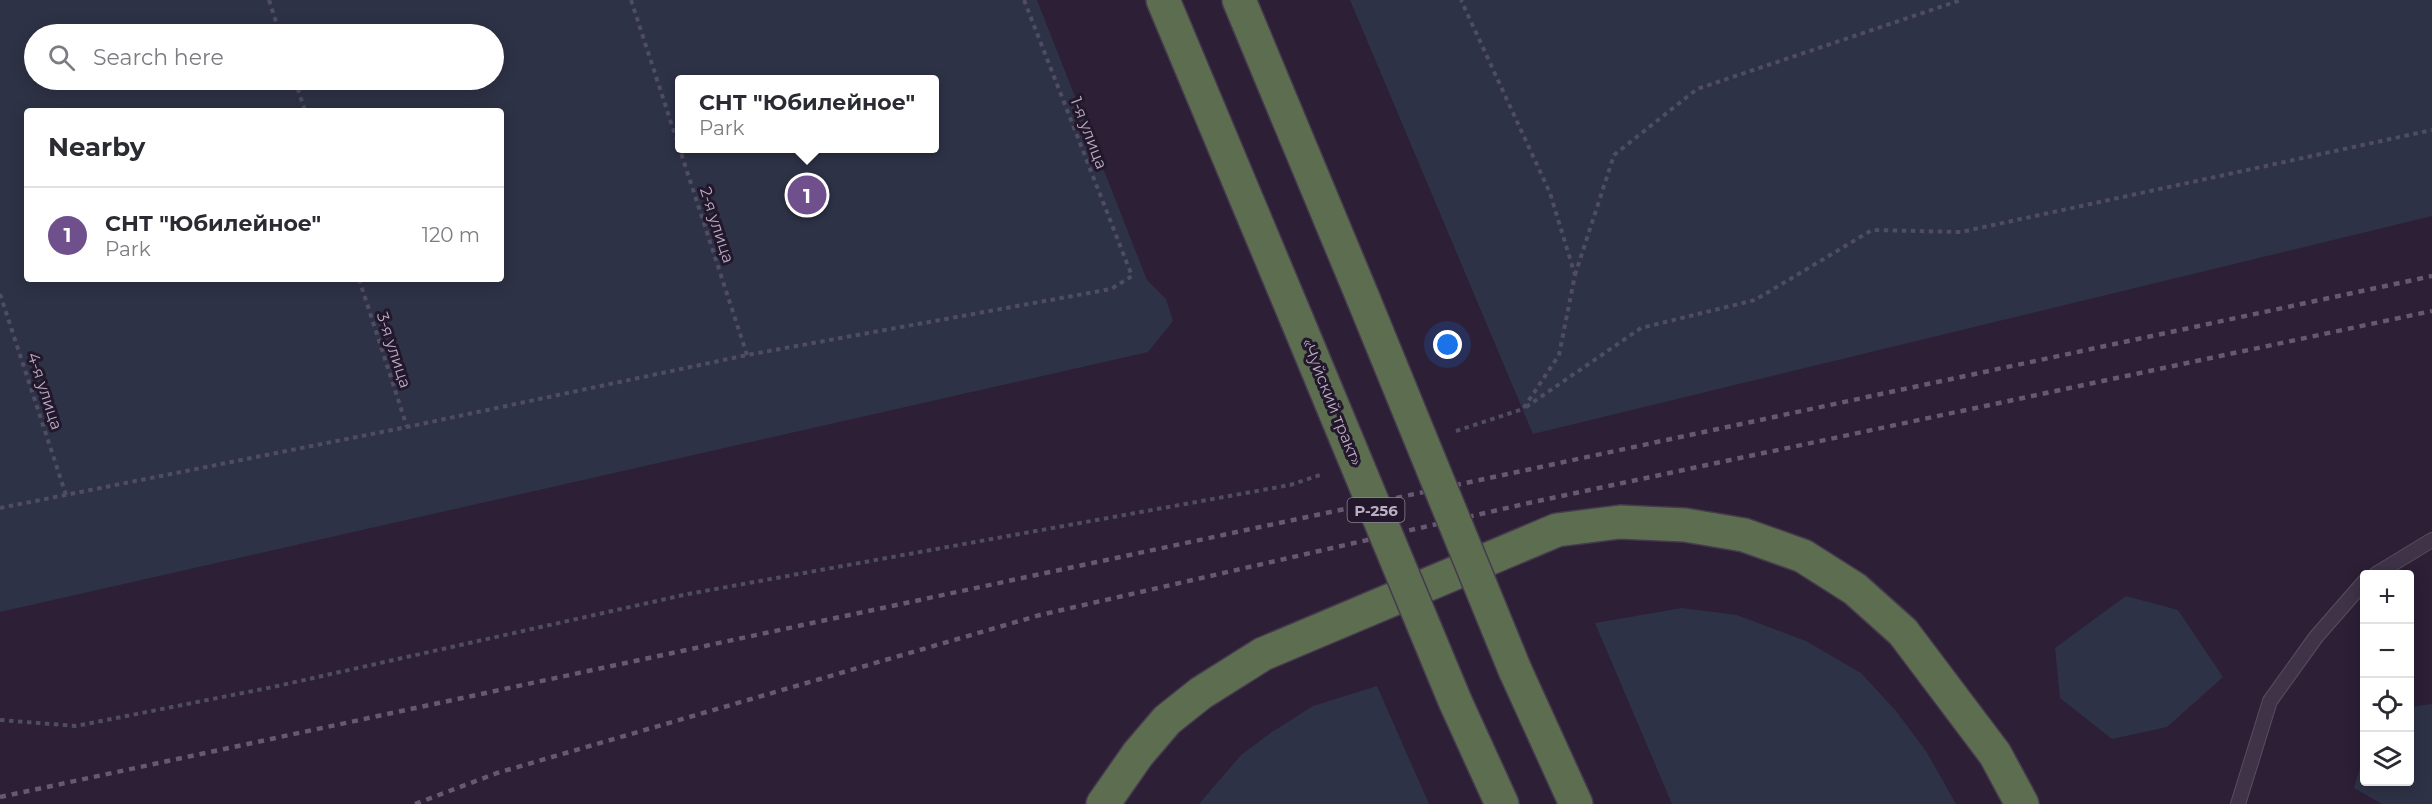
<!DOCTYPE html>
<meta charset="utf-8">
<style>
body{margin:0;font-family:Montserrat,sans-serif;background:#f2f2f3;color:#2b2b33}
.controls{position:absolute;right:18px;bottom:18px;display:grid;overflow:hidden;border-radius:6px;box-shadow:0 3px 15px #0003}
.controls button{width:54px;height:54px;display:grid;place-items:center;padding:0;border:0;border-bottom:2px solid #e1e1e2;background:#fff;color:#2b2b33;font:30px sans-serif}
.you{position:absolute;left:1448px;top:345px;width:21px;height:21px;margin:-15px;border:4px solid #fff;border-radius:50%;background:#1a73e8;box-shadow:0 0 0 9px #1a73e833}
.badge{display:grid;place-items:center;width:39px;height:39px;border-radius:50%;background:#70508c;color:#fff;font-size:20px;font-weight:700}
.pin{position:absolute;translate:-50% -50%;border:3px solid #fff;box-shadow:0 2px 6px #0006}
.popup{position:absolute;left:675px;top:75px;width:264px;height:78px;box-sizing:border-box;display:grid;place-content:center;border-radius:6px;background:#fff;filter:drop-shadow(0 2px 4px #0005);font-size:20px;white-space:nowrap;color:#7c7c81}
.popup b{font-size:22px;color:#2b2b33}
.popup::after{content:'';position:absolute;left:50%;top:100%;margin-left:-12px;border:12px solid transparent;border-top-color:#fff}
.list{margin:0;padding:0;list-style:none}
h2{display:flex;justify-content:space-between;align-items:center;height:78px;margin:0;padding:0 24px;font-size:26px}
h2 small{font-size:20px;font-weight:400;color:#7c7c81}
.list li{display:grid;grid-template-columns:39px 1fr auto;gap:18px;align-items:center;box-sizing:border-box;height:96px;padding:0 24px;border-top:2px solid #e1e1e2}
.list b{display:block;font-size:22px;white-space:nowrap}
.list p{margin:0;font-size:20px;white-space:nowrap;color:#7c7c81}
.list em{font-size:20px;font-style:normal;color:#7c7c81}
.icon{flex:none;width:33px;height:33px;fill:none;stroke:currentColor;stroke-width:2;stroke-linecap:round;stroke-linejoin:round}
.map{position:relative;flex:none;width:2432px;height:804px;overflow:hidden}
.search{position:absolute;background:#fff;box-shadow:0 3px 15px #0003;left:24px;top:24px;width:480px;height:66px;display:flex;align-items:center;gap:15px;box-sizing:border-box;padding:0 21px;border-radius:33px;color:#7c7c81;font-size:22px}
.panel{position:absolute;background:#fff;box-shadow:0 3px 15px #0003;left:24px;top:108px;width:480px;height:174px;border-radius:6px}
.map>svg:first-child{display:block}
.green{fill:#2e3246;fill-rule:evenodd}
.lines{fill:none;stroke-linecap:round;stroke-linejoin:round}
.lane-casing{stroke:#594d62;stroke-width:16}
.highway-casing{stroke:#463a4e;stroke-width:36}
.path{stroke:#4f4c63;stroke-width:4;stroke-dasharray:4.5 4.5;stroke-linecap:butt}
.lane{stroke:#3e3347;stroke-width:14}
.highway{stroke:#5c6d50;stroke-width:33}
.rail{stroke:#685973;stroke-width:4.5;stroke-dasharray:6 6;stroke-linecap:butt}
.highway-bridge-casing{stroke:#463a4e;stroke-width:36;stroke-linecap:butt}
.highway-bridge{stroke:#5c6d50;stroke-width:33}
.labels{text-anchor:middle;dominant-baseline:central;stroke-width:6;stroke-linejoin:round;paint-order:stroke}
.shield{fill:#23182b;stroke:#8d8096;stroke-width:1.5}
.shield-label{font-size:15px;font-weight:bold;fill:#baadc4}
.street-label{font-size:16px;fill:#baadc4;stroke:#23182b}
</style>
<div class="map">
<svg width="2432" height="804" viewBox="0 0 2432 804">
<rect width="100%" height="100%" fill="#2c1f36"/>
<g class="green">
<path d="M 0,0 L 1037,0 L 1147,280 L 1166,299 L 1173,321 L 1148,352 L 0,612 ZM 34,34 L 494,34 L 494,80 L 34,80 ZM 680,80 L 934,80 L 934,148 L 680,148 ZM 27,111 L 501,111 L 501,279 L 27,279 Z"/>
<polygon points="1350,0 2432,0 2432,216 1533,434"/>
<polygon points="2126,596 2178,610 2223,677 2167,727 2112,739 2060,698 2055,648"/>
<polygon points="1682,608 1737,615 1806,641 1861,673 1896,711 1926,751 1956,804 1672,804 1595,623"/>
<polygon points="1377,686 1429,804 1199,804 1241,755 1272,732 1313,706"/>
<polygon points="2432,704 2432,804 2382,804 2354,788 2364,754 2364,782 2410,782 2410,707"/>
</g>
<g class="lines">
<defs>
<g id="lane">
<polyline points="2376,574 2432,540"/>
<polyline points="2238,804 2270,701 2316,637 2364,582"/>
</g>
<g id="highway">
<polyline points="1163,0 1297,320"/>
<polyline points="1239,0 1363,298"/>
<polyline points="1515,670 1576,804"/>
<polyline points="1455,701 1502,804"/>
<polyline points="1103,804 1138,754 1167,720 1201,693 1263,654 1557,530 1620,522 1685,525 1744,535 1803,556 1855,589 1903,632 1995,754 2022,804"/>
</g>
</defs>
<use href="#lane" class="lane-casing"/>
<use href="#highway" class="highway-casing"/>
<g class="path">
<polyline points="269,0 280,34"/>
<polyline points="631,0 747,355"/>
<polyline points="295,80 305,111"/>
<polyline points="1575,275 1614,155 1697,89 1961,0"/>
<polyline points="359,279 407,427"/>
<polyline points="0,294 66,495"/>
<polyline points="1526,407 1641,328 1755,300 1872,230 1961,232 2432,130"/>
<polyline points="1456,431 1523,409 1559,355 1575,275 1550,193 1461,0"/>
<polyline points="0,508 407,427 747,355 1111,289 1132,276 1024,0"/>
<polyline points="0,720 76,726 273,687 688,594 1290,485 1323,474"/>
</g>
<use href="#lane" class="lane"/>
<use href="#highway" class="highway"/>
<g class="rail">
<polyline points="0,797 2432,276"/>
<polyline points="415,804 497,773 1040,615 1533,502 2432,311"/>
</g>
<defs>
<g id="highway-bridge">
<polyline points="1363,298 1515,670"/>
<polyline points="1297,320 1455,701"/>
</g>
</defs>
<use href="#highway-bridge" class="highway-bridge-casing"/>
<use href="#highway-bridge" class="highway-bridge"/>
</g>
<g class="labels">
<rect class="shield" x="1347.5" y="498" width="57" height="24" rx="4.5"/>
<g class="shield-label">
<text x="1376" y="510">Р-256</text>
</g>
<g class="street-label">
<text transform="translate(1089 133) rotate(69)">1-я улица</text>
<text transform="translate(717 225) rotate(72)">2-я улица</text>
<text transform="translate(394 350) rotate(72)">3-я улица</text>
<text transform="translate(45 391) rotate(72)">4-я улица</text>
<text transform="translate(1332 402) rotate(68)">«Чуйский тракт»</text>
</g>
</g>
</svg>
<div class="controls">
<button>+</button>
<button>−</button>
<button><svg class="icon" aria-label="locate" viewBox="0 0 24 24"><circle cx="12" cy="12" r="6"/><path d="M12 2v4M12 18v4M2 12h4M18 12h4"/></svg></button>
<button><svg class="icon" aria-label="layers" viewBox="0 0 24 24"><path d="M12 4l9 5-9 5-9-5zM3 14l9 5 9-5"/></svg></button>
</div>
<div class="you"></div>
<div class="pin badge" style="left:807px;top:195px">1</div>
<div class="popup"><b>СНТ &quot;Юбилейное&quot;</b>Park</div>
<div class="search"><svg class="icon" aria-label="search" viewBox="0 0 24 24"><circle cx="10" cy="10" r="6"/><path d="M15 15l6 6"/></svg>Search here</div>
<section class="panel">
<h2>Nearby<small></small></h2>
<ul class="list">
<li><span class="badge">1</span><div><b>СНТ &quot;Юбилейное&quot;</b><p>Park</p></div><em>120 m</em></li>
</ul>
</section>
</div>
